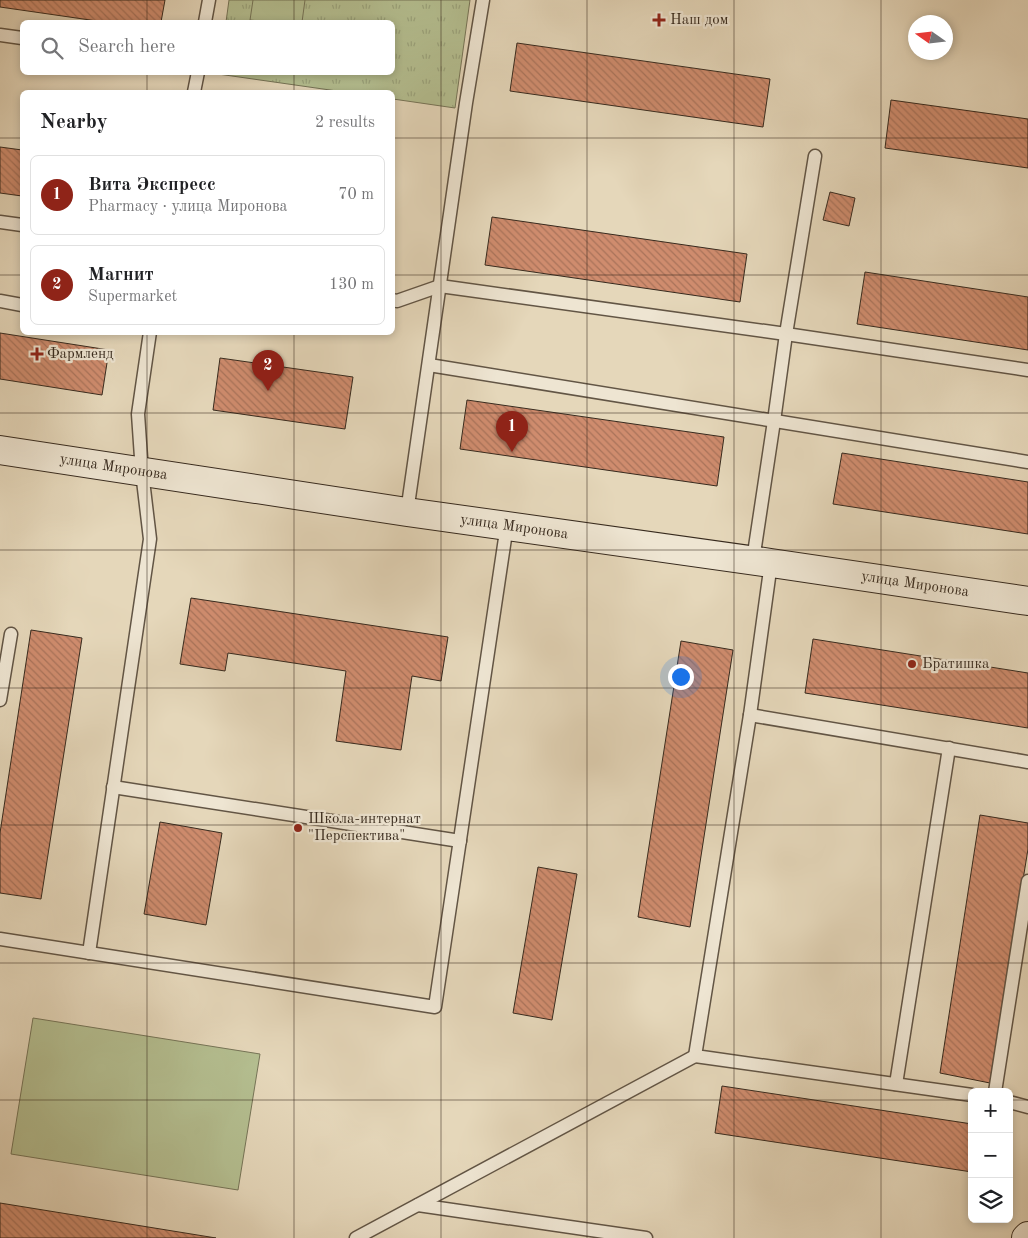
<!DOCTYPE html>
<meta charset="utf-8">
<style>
body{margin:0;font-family:"Old Standard TT",serif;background:#f6f6f6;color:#202124}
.controls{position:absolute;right:15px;bottom:15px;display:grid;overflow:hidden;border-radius:8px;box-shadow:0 2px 8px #0003}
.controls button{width:45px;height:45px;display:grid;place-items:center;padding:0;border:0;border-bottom:1px solid #e0e0e0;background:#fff;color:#202124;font:25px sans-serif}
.compass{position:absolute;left:908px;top:15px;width:45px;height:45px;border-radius:50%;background:#fff;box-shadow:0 2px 8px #0003;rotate:284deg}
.you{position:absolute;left:680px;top:676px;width:18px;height:18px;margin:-12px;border:4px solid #fff;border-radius:50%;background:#1a73e8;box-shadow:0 0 0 8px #1a73e833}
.badge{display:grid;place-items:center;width:32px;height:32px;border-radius:50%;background:#8f2418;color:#fff;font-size:16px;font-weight:700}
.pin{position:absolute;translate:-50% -41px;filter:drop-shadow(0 1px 2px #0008)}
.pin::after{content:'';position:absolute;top:26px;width:18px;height:15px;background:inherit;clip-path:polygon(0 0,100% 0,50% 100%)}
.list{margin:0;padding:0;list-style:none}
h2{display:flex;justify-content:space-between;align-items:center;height:65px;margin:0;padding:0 20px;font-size:21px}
h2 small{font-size:16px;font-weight:400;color:#757577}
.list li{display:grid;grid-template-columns:32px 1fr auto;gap:15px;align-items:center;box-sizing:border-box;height:80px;margin:0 10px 10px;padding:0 10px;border:1px solid #e0e0e0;border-radius:8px}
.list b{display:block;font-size:19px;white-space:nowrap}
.list p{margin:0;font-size:16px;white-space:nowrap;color:#757577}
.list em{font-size:16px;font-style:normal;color:#757577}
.icon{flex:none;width:28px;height:28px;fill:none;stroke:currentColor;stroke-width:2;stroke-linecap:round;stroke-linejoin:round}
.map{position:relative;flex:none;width:1028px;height:1238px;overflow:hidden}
.search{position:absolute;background:#fff;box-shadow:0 2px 8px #0003;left:20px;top:20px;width:375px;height:55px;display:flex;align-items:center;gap:12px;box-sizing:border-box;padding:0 18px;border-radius:8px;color:#757577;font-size:19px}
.panel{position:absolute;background:#fff;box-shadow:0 2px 8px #0003;left:20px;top:90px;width:375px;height:245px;border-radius:8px}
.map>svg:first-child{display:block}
.park{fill:url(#park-tufts);stroke:#767457}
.garden{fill:#b4be90;stroke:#767457}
.building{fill:url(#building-back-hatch);stroke:#372a1e}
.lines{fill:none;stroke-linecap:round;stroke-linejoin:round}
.lane-casing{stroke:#625545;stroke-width:15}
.secondary-casing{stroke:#372a1e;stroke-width:30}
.lane{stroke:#eee5d2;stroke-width:12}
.secondary{stroke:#eee5d2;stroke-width:28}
.grid{fill:none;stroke:#372a1e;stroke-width:1;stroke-opacity:0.55}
.poi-dot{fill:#8f2418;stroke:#eee5d2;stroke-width:2}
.labels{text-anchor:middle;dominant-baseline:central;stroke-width:4.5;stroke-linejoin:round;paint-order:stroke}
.poi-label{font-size:15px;fill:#372a1e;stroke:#eee5d2;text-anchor:start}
.street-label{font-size:15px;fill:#372a1e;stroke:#eee5d2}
</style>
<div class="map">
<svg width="1028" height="1238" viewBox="0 0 1028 1238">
<defs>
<pattern id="park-tufts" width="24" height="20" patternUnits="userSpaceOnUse" patternTransform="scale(1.25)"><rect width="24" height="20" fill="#b4be90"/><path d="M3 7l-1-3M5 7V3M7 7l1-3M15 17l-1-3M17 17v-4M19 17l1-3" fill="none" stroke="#9ba37c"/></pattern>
<pattern id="building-back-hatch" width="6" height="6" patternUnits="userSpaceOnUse" patternTransform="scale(1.25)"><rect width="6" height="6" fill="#cf8c6e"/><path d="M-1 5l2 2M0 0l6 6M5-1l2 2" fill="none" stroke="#a9735a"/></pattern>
</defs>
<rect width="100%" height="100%" fill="#e5d7ba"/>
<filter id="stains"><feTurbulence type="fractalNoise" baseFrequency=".004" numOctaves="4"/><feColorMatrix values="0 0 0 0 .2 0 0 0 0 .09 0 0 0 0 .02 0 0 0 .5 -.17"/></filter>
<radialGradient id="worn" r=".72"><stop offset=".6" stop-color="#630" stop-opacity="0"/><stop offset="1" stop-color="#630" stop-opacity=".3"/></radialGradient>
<polygon class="park" points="229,0 470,0 455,108 393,99 392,92 344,92 218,74 219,72 392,72 392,22 226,22"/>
<g class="garden">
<polygon points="253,0 305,0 302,22 268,22 250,20"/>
<polygon points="33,1018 260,1054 238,1190 11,1154"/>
</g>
<g class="building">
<polygon points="0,0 165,0 161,22 104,22 0,7"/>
<polygon points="517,43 770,79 763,127 510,91"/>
<polygon points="891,100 1028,119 1028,168 885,148"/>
<polygon points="0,147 22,150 22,196 0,193"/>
<polygon points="830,192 855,198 849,226 823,220"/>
<polygon points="492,217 747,254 740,302 485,265"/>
<polygon points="865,272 1028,297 1028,350 857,324"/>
<polygon points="0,333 109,350 102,395 0,379"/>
<polygon points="220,358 353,377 345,429 213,410"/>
<polygon points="467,400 724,437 717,486 460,449"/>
<polygon points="842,453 1028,482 1028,534 833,504"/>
<polygon points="191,598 448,637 441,681 412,676 401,750 336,741 346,671 228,653 225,671 180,664"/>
<polygon points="31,630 82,638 41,899 0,893 0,833"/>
<polygon points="813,639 1028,673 1028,728 805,693"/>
<polygon points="681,641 733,650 690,927 638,917"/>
<polygon points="980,815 1028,823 1028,849 990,1083 940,1073"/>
<polygon points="160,822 222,833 206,925 144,914"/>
<polygon points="538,867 577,874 552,1020 513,1013"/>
<polygon points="722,1086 972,1124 972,1172 715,1133"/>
<polygon points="0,1203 216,1238 0,1238"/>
</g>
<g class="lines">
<defs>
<g id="lane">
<polyline points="205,22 209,0"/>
<polyline points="0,35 22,38"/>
<polyline points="194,92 198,72"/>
<polyline points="0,222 22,225"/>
<polyline points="392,300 397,301 440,286 786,334 1028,370"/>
<polyline points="0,301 22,305"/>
<polyline points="429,365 1028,462"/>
<polyline points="407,512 466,103 483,0"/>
<polyline points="753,560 774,421 786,334 815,156"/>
<polyline points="771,563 750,715 695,1056 972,1095"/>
<polyline points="0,700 11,634"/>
<polyline points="750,715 1028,762"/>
<polyline points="113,787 460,841"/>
<polyline points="0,939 435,1007 507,525"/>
<polyline points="89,953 150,539 142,472 138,414 150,332"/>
<polyline points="896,1084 949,748"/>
<polyline points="995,1092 1028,881"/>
<polyline points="1009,1102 1028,1107"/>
<polyline points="418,1205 646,1238"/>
<polyline points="356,1238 695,1056"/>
</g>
<g id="secondary">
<path id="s1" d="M 0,450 L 407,512 L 771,563 L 1028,601"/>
<polyline points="1026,1238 1028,1236"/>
</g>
</defs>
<use href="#lane" class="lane-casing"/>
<use href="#secondary" class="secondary-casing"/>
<use href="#lane" class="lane"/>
<use href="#secondary" class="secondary"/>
</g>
<path class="grid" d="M 147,0 L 147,22M 294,0 L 294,22M 441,0 L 441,1238M 587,0 L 587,1238M 734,0 L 734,1238M 881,0 L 881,1238M 147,72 L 147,92M 294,72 L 294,92M 0,138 L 22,138M 392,138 L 1028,138M 0,275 L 22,275M 392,275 L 1028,275M 147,332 L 147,1238M 294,332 L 294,1238M 0,413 L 1028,413M 0,550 L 1028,550M 0,688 L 1028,688M 0,825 L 1028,825M 0,963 L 1028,963M 0,1100 L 972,1100M 1009,1100 L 1028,1100"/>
<g class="poi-dot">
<path d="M656.5 12.5h5v5h5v5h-5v5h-5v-5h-5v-5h5z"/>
<path d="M34.5 346.5h5v5h5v5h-5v5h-5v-5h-5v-5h5z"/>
<circle cx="912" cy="664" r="5"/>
<circle cx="298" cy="828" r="5"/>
</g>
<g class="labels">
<g class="poi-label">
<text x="670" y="20">Наш дом</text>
<text x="47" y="354">Фармленд</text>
<text x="922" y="664">Братишка</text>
<text x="308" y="819">Школа-интернат<tspan x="308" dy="17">"Перспектива"</tspan></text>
</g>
<g class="street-label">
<text stroke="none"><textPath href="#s1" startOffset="115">улица Миронова</textPath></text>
<text stroke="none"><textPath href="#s1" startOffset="520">улица Миронова</textPath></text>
<text stroke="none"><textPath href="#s1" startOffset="925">улица Миронова</textPath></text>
</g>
</g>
<rect width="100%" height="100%" filter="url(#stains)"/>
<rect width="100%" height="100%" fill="url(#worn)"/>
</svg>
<div class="controls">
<button>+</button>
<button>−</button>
<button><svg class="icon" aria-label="layers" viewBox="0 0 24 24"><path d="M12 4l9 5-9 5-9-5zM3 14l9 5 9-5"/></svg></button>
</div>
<svg class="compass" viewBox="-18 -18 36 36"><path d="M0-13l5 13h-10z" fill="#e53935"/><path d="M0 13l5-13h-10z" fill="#757577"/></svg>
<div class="you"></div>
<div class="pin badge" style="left:512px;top:452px">1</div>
<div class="pin badge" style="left:268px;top:391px">2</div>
<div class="search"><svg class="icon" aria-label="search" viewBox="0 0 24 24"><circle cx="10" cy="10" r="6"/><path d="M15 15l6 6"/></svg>Search here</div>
<section class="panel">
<h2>Nearby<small>2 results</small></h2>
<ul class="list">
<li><span class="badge">1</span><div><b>Вита Экспресс</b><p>Pharmacy · улица Миронова</p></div><em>70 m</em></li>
<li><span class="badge">2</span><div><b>Магнит</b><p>Supermarket</p></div><em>130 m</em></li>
</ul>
</section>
</div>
